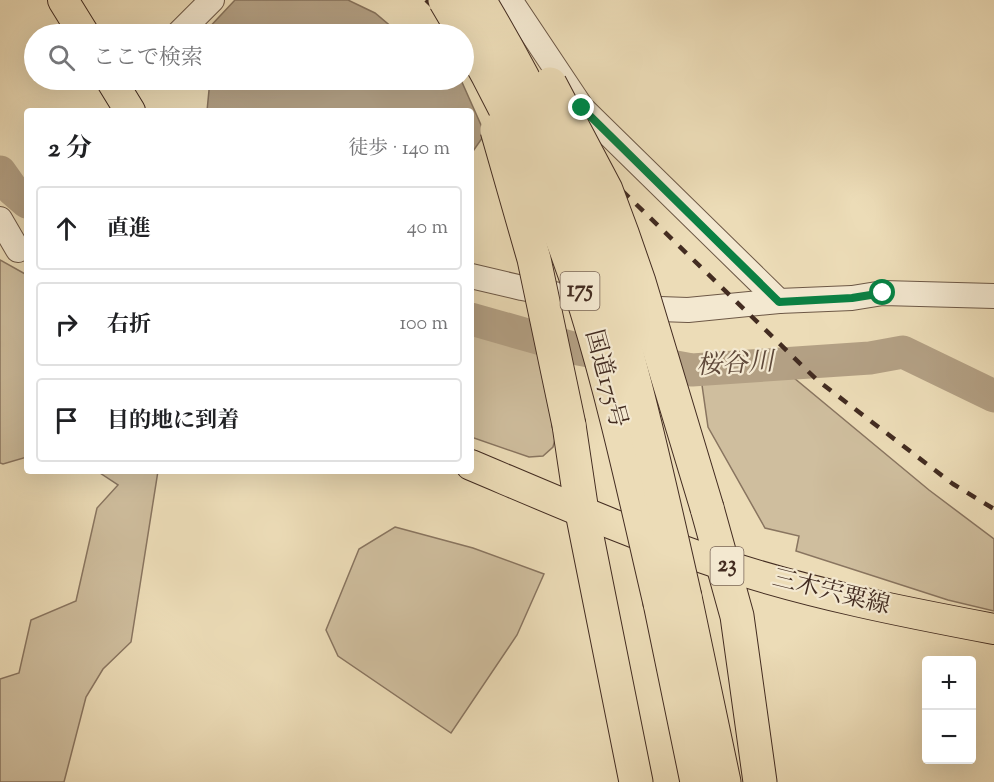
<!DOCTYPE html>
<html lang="ja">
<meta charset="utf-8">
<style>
body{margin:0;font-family:"Sorts Mill Goudy","Noto Serif JP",serif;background:#f6f6f6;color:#202124}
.controls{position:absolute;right:18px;bottom:18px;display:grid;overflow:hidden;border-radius:6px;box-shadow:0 6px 24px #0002}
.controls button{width:54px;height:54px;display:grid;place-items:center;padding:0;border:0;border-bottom:2px solid #e0e0e0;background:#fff;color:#202124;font:30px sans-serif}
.stop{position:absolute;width:18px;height:18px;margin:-14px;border:4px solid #0b8043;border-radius:50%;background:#fff}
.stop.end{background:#0b8043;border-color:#fff;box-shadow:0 2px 6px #0008}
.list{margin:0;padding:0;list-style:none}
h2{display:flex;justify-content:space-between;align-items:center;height:78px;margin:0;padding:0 24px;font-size:26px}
h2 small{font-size:20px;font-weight:400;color:#757577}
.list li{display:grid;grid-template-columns:39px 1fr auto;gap:18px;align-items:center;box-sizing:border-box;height:84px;margin:0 12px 12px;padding:0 12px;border:2px solid #e0e0e0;border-radius:6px}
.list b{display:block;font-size:22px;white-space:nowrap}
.list em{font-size:20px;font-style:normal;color:#757577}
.icon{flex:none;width:33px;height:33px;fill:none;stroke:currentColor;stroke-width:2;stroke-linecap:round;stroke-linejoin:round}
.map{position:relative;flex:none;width:994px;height:782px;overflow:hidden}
.search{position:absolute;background:#fff;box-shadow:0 6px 24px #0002;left:24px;top:24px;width:450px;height:66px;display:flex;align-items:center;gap:15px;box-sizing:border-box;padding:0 21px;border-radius:33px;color:#757577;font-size:22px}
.panel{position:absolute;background:#fff;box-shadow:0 6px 24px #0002;left:24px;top:108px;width:450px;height:366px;border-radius:6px}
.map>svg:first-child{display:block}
.green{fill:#cfbe9e;stroke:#897560;stroke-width:1.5}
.water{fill:#b3a084;stroke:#86725c;stroke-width:1.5}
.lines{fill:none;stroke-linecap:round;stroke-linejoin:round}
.river{stroke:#b3a084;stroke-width:33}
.minor-casing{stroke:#6d5846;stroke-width:26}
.major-casing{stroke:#432c21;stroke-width:32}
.highway-casing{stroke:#432c21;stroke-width:35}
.minor{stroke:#f3e8d0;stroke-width:24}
.major{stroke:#ecdcb7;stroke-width:30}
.highway{stroke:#ecdcb7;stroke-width:33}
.rail{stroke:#432c21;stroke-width:4.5;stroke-dasharray:10 10;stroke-linecap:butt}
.highway-bridge-casing{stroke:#432c21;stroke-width:35;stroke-linecap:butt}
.highway-bridge{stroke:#ecdcb7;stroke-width:33}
.route{stroke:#0b8043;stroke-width:8}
.labels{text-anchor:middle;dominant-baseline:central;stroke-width:4.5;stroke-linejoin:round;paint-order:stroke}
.shield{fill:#f3e8d0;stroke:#786456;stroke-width:1.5}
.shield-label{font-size:22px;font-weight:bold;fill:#432c21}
.street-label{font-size:24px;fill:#432c21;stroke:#f3e8d0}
.water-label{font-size:26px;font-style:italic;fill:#5f493a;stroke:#f3e8d0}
</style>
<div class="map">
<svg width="994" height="782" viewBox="0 0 994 782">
<rect width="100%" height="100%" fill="#ecdcb7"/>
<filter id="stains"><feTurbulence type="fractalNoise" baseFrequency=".00333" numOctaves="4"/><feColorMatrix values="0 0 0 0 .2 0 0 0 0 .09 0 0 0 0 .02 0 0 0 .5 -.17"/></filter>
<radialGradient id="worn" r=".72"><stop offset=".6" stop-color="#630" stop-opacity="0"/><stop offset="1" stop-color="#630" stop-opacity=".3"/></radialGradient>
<g class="green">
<polygon points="0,260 27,275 27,457 3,464 0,463"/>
<polygon points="471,328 541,350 557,432 553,447 543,456 529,457 471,437"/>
<polygon points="701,378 794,378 929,490 994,539 994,611 948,600 796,551 799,536 765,528 708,427"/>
<polygon points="97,471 158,471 131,642 103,669 86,697 64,782 0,782 0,679 19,673 31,620 76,601 97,508 118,485"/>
<polygon points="395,527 473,548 544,574 517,635 451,733 338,656 326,630 359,549"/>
</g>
<g class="water">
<polygon points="235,0 348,0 375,13 400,34 205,34 204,33"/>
<polygon points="210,80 461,80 485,134 471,154 471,111 207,111"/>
</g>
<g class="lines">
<g class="river">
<polyline points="0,172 12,189 27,202"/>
<polyline points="471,319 573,348 692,370 870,358 903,352 994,396"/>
</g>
<defs>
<g id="minor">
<polyline points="510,0 582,108 779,301"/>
<polyline points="178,34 212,0"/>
<polyline points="0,219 18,250"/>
<polyline points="471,276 522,288 597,302"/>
<polyline points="631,308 688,310 779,301 852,298 883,293 994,296"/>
</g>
<g id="major">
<polyline points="63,0 84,34"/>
<polyline points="111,80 130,111"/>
<path d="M 471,465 C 554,500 638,537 724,565 C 812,594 904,612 994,629"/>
</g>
<g id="highway">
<polyline points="569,425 582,512 636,782"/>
<polyline points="707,508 737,616 760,782"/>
<polyline points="685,597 724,782"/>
<polyline points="660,603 697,782"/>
</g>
</defs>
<use href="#minor" class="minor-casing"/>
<use href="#major" class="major-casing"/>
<use href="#highway" class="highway-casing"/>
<use href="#minor" class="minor"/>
<use href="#major" class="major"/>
<use href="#highway" class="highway"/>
<g class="rail">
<polyline points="426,0 461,34"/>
<polyline points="464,37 817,380 953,484 994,509"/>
</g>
<defs>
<g id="highway-bridge">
<path d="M 445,0 C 504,97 552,200 586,308 C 616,405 637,505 660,603"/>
<path d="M 479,0 C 521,70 559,143 586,220 C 629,343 656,470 685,597"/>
<polyline points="550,84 606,190 622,233 639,282 707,508"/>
<polyline points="497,130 534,259 569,425"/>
</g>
</defs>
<use href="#highway-bridge" class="highway-bridge-casing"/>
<use href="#highway-bridge" class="highway-bridge"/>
</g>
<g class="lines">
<polyline class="route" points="582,108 779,302 852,298 883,293"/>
</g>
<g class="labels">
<g class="shield">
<rect x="560.5" y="272" width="39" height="38" rx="4.5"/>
<rect x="710.5" y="547" width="33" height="38" rx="4.5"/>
</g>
<g class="shield-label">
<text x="580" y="291">175</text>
<text x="727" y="566">23</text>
</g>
<g class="street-label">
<text transform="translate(605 379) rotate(75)">国道175号</text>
<text transform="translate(831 593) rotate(14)">三木宍粟線</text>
</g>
<g class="water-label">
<text transform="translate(735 365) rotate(-3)">桜谷川</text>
</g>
</g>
<rect width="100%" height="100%" filter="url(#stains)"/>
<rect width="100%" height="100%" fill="url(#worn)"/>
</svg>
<div class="controls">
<button>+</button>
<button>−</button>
</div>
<div class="stop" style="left:883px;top:293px"></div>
<div class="stop end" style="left:582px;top:108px"></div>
<div class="search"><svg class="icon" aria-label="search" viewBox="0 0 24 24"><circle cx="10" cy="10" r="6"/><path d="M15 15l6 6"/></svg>ここで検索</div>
<section class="panel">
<h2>2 分<small>徒歩 · 140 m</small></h2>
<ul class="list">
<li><svg class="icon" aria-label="ahead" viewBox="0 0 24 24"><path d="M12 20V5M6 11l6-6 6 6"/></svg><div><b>直進</b></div><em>40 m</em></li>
<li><svg class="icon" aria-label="right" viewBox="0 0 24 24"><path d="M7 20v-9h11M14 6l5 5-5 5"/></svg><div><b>右折</b></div><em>100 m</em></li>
<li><svg class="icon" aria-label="arrive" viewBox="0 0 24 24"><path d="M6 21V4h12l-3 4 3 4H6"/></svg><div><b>目的地に到着</b></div></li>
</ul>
</section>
</div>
